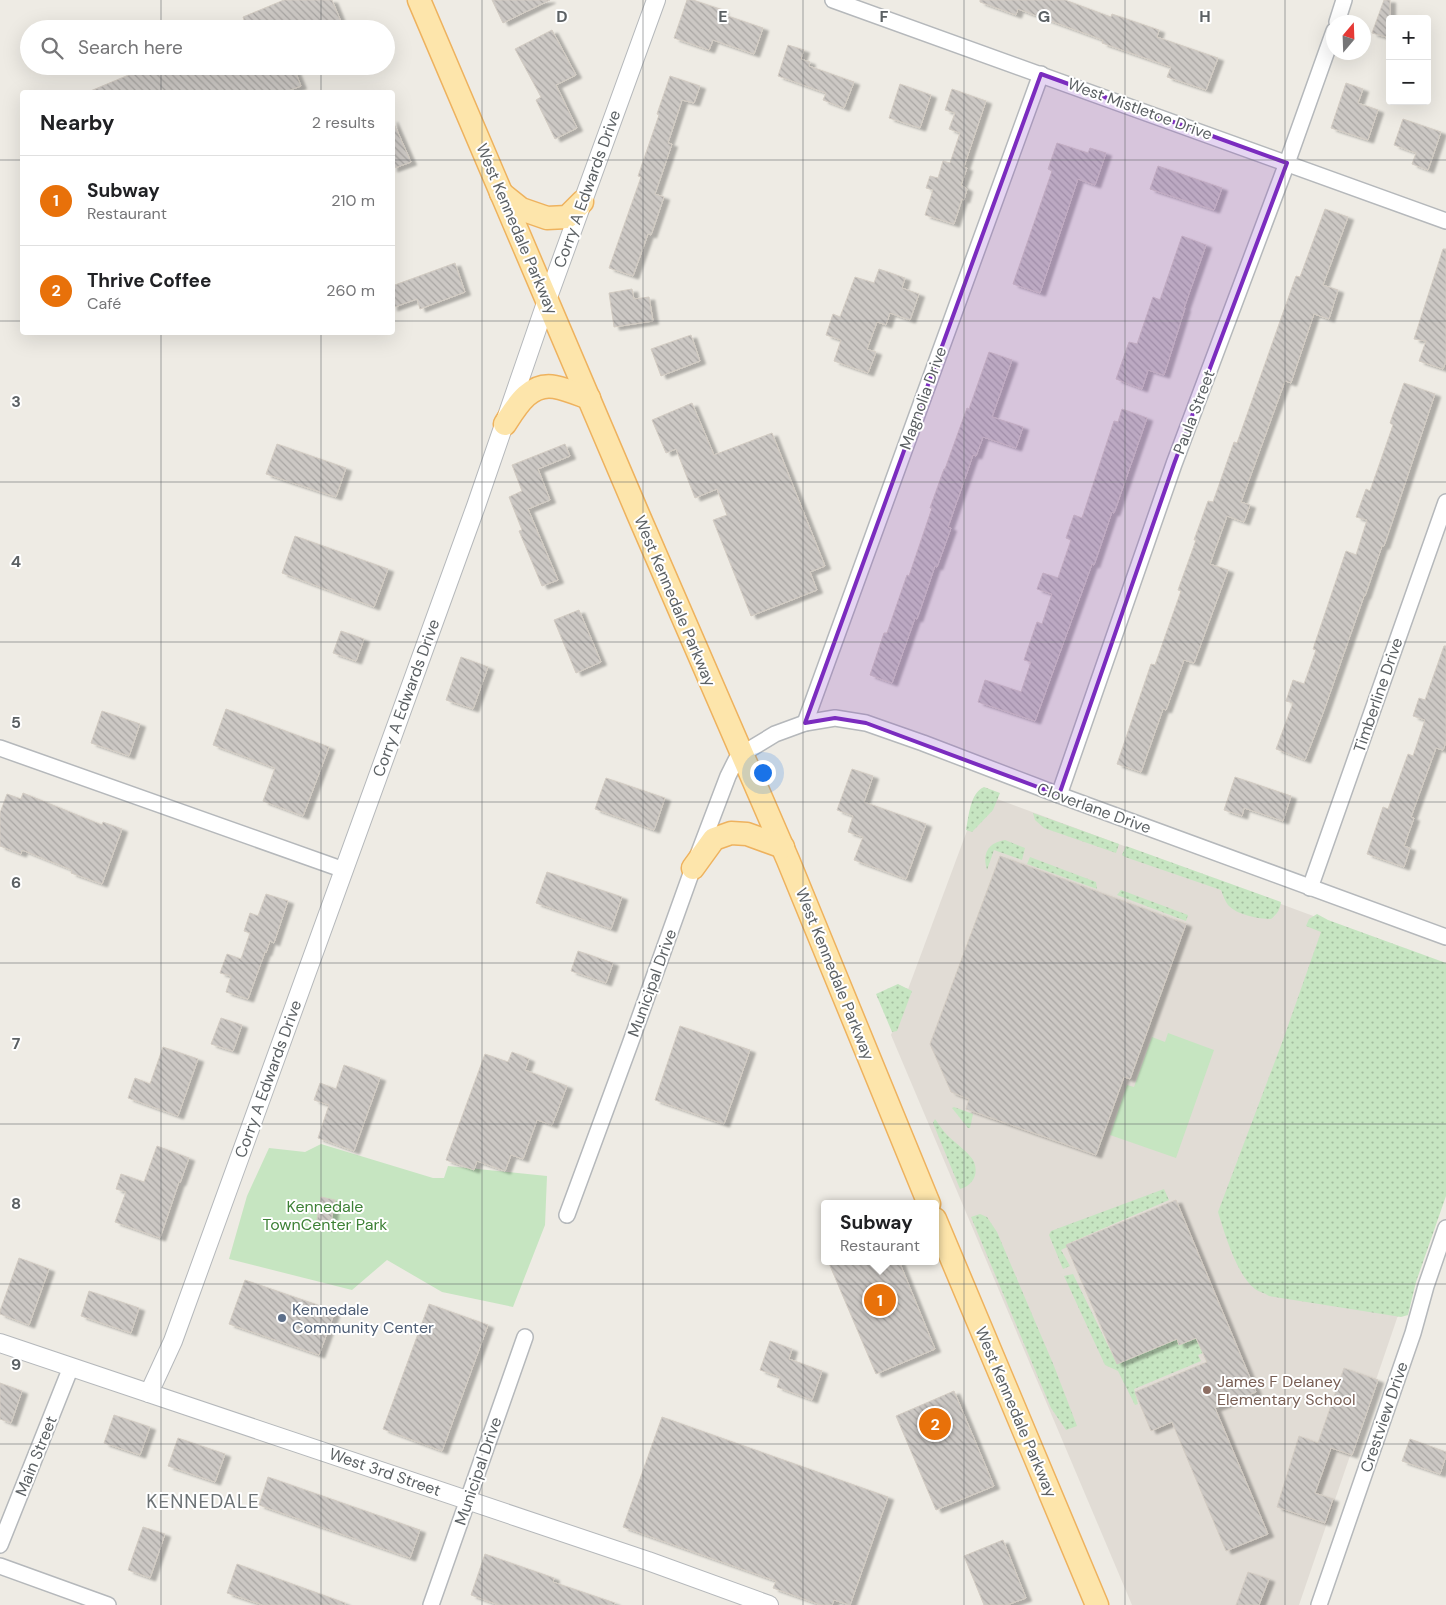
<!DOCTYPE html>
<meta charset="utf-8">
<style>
body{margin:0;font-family:"DM Sans",sans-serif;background:#f2f2f2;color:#202124}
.controls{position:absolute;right:15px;top:15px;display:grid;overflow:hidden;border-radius:5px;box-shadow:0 5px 20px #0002}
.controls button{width:45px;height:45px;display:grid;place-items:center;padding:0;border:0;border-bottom:1px solid #e0e0e0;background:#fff;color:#202124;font:25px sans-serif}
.compass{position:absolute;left:1326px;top:15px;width:45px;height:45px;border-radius:50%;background:#fff;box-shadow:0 5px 20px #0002;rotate:19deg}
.you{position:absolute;left:762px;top:772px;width:18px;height:18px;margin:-12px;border:4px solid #fff;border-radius:50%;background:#1a73e8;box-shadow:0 0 0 8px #1a73e833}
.badge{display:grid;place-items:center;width:32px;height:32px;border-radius:50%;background:#e4343e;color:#fff;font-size:16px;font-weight:700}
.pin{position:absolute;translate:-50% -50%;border:2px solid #fff;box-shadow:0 1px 5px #0006}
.popup{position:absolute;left:821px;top:1200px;width:118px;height:65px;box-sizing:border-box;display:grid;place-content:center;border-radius:5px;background:#fff;filter:drop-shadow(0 1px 4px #0005);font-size:16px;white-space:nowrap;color:#757577}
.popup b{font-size:19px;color:#202124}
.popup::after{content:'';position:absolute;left:50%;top:100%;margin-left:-10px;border:10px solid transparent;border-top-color:#fff}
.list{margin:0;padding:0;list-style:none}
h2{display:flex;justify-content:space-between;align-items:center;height:65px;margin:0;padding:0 20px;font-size:21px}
h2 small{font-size:16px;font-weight:400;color:#757577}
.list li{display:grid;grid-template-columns:32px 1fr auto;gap:15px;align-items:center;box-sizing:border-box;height:90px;padding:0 20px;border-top:1px solid #e0e0e0}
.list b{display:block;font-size:19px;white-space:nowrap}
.list p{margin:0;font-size:16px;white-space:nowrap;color:#757577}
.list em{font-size:16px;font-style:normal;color:#757577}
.icon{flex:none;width:28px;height:28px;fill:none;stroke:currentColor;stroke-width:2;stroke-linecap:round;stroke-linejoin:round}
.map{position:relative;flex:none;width:1446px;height:1605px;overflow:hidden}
.search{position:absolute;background:#fff;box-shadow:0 5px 20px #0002;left:20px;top:20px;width:375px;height:55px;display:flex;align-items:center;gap:12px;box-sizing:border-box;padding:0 18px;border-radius:28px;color:#757577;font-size:19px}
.panel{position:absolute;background:#fff;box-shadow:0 5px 20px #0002;left:20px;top:90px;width:375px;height:245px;border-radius:5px}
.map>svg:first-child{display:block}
.education{fill:#e1dcd5}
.grass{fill:url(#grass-dots)}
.park{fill:#c6e5c1}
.building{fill:url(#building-back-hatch);stroke:#d3ccc3;filter:url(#shadow)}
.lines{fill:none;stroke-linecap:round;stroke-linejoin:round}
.minor-casing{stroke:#b5b8bb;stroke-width:18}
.tertiary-casing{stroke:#b5b8bb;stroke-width:20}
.primary-casing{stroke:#eeb25e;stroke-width:25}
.minor{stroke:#fff;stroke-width:15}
.tertiary{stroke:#fff;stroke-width:18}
.primary{stroke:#fde5ab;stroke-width:22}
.marked{fill:#7b2cbf;fill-opacity:0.2;stroke:#7b2cbf;stroke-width:4;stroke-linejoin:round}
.grid{fill:none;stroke:#5c6164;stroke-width:1;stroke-opacity:0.55}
.service-dot{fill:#5c6f8a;stroke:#fff;stroke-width:2}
.education-dot{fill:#8d6e63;stroke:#fff;stroke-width:2}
.labels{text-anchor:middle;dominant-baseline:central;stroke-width:4;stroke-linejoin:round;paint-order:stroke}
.street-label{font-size:16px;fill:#5c6164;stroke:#fff}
.park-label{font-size:16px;fill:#3d8136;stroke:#fff}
.service-label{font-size:16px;fill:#4e5e75;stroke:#fff;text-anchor:start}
.education-label{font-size:16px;fill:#785e54;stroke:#fff;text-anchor:start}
.quarter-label{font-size:19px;letter-spacing:1px;fill:#6d7376;stroke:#fff}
.grid-label{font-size:16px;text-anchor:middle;font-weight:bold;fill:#5c6164;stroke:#fff;stroke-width:4;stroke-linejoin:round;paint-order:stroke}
</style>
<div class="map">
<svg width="1446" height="1605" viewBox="0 0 1446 1605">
<defs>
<pattern id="grass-dots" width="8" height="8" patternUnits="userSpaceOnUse" patternTransform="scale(1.25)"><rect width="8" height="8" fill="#c6e5c1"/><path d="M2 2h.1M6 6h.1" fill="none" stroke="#a4bda0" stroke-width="1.8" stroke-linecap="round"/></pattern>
<pattern id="building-back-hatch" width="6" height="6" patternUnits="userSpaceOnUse" patternTransform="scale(1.25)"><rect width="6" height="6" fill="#ccc8c4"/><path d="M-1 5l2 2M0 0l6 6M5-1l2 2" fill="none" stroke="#a9a6a3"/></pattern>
<filter id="shadow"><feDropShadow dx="5.5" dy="3" stdDeviation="1" flood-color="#0004"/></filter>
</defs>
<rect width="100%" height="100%" fill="#eeebe4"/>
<polygon class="education" points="981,793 1446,965 1446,1175 1299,1605 1132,1605 891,1035"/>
<g class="grass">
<path d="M 984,787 L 1000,793 L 993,810 L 972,832 L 966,830 C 969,816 970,793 984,787 Z"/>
<polygon points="1033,813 1119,844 1116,853 1044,828 1035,820"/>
<path d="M 1005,840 L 1025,848 L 1022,860 L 994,850 L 987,870 C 982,853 988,843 1005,840 Z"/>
<path d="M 1126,846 L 1281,902 C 1280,910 1277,914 1271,919 C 1259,919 1237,915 1228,905 C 1225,901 1223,895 1221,890 L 1125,857 L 1122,855 Z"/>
<polygon points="1030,857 1096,882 1097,889 1027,864"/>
<polygon points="1121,890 1188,915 1186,921 1117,895"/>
<path d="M 1317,914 L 1328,920 L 1446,963 L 1446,1196 L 1416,1282 L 1408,1315 L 1401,1317 L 1269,1296 C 1265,1293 1259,1292 1255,1289 C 1236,1274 1225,1234 1218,1212 L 1283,1040 L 1321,932 L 1306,926 L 1309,919 Z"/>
<polygon points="898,984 912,991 897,1031 892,1032 876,994"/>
<polygon points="954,1107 973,1114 970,1128 968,1128 952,1108"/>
<path d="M 935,1119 C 939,1124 942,1130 947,1135 C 954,1142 971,1154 974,1162 C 979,1175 972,1186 960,1189 L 933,1123 Z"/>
<polygon points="1164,1189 1169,1200 1067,1244 1067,1247 1061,1250 1070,1266 1063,1269 1049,1235 1051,1231"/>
<polygon points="980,1214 987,1217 997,1232 1054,1366 1077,1426 1066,1430 1051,1408 971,1217"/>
<polygon points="1073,1274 1117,1364 1177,1339 1179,1345 1197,1338 1203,1353 1198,1355 1201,1361 1134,1389 1138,1404 1135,1405 1118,1371 1105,1365 1064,1276"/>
</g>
<g class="park">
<polygon points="1168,1033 1214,1050 1176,1158 1110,1135 1127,1085 1134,1087 1152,1037 1165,1042"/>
<polygon points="321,1144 433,1178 444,1178 448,1166 547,1176 545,1225 513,1307 442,1292 387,1260 352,1290 229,1259 247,1196 269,1148 305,1152"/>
</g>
<g class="building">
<polygon points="284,0 332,0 344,29 247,29 243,17"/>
<polygon points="492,0 550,0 503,23"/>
<polygon points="687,0 693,0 723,10 722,14 763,28 754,54 713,40 709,50 674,38"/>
<polygon points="980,0 1065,0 1111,17 1112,14 1159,30 1157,37 1218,58 1206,90 1167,77 1171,67 1102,43 1103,40 1018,9 1016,15 980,2"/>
<polygon points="1384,0 1390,0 1390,38 1372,33"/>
<polygon points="552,30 576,75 556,85 577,128 555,139 536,100 541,97 515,49"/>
<polygon points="788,45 804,50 801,59 810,62 809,66 854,82 844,108 823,100 826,93 778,76"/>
<polygon points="150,66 293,66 301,86 285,92 88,92"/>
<polygon points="670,76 700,86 694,103 682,100 668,143 672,144 655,194 664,197 651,235 648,234 633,276 609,268 641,177 638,176 659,115 657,114"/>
<polygon points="1346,83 1363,89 1358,103 1378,110 1368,140 1331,128"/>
<polygon points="900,84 931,95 920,128 889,118"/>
<polygon points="952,89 986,101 964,167 967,168 961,185 967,189 964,200 962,199 954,224 925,215 933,190 926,188 930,176 938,178 943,161 950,163 960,133 949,129 955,113 945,110"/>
<polygon points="392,119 411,162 392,169"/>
<polygon points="1403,119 1441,132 1428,170 1412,164 1416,153 1394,145"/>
<polygon points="1057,143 1088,153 1090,148 1106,153 1095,185 1078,179 1040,293 1013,284 1052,171 1048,169"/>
<polygon points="1158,166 1222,188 1214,210 1150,189"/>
<polygon points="1325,209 1348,217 1323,285 1338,290 1329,319 1314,314 1291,383 1285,381 1241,502 1250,505 1244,522 1227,516 1210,564 1228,570 1194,663 1184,660 1166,710 1163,709 1141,772 1117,764 1151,664 1155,665 1181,591 1178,590 1196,540 1194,540 1208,501 1213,502 1234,442 1237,443 1296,276 1300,277"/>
<polygon points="1182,236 1206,245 1184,308 1185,308 1164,375 1148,370 1142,389 1116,379 1129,342 1137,344 1153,297 1160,300"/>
<polygon points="1443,249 1446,249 1446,361 1443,369 1419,361 1426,341 1414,339"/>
<polygon points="455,263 465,292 420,309 417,299 392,308 392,286"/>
<polygon points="879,269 905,278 902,288 919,294 910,320 890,313 886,325 877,322 867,349 876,352 868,373 834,361 841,340 826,335 833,314 840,317 855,277 874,283"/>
<polygon points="632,289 634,299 649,297 653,321 614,327 609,293"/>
<polygon points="691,335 700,361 661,376 651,349"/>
<polygon points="989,352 1012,360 992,417 1023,427 1016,448 983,437 976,456 973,455 948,527 951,528 937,567 935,566 917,619 915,618 892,683 870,675 884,633 887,633 907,575 909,576 932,508 930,508 944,469 945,469 967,408 969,409"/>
<polygon points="1404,383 1435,394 1384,546 1382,546 1365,596 1364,596 1323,713 1305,760 1276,749 1293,703 1286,701 1293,680 1304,684 1316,650 1313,649 1346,551 1356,555 1367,520 1356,517 1366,489 1370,491 1393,425 1390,423"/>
<polygon points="692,403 714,455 772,433 825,566 810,572 817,590 751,616 713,520 727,515 717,489 695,498 676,449 666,453 652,420"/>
<polygon points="1122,409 1147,418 1114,513 1112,512 1094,565 1092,564 1035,721 978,702 985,680 1021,692 1031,662 1024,660 1037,622 1042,624 1052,594 1037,589 1043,573 1058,578 1071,540 1066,538 1074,515 1082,518 1114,421 1118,422"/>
<polygon points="277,444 346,468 336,497 266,474"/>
<polygon points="565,444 570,456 538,469 550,500 528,509 558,580 542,586 519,531 522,530 509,497 522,491 512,465"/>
<polygon points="295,536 388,569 374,607 282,573"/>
<polygon points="579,610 601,662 576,673 554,620"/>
<polygon points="341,631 364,639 356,661 333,653"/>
<polygon points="1444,646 1446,646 1446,742 1443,750 1436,748 1411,817 1414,818 1404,846 1410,848 1404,867 1367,854 1383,807 1388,809 1408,754 1413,756 1425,720 1413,716 1419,698 1425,700"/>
<polygon points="461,657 488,667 473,709 446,700"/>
<polygon points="226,709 329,747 303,816 263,801 275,768 213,745"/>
<polygon points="102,711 140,724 129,756 91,743"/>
<polygon points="852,769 873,776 864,802 926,824 906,879 854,860 863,837 848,832 853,816 837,810"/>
<polygon points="1235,777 1291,796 1283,821 1244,808 1242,816 1224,810"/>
<polygon points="606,778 665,798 654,830 595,809"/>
<polygon points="23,793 102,825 103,822 122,829 102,884 71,873 72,870 22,850 21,854 0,846 0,813 7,794 21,799"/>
<polygon points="1000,856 1186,924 1130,1079 1124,1077 1096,1155 966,1109 969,1099 951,1092 930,1044"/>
<polygon points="547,872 622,897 611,929 536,903"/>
<polygon points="266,894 288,901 274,943 270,941 266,953 265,952 248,999 226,992 231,976 220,973 227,954 241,959 250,933 244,931 250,913 258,916"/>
<polygon points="578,951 613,963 606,983 571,971"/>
<polygon points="221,1018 242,1025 233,1051 211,1044"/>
<polygon points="680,1026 750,1050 724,1124 655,1100"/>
<polygon points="163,1047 198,1059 178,1116 128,1098 135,1078 150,1084"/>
<polygon points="512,1052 529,1059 525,1070 567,1086 552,1125 537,1120 523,1159 511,1155 505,1171 477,1161 474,1170 446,1160 485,1054 508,1062"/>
<polygon points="344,1065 380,1078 354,1151 318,1138 329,1105 314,1100 320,1083 336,1089"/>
<polygon points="157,1146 189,1158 180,1183 179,1182 160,1238 115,1222 126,1192 116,1189 121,1174 144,1182"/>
<polygon points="321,1197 335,1200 330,1228 316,1225"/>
<polygon points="1176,1200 1256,1392 1215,1408 1268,1534 1226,1551 1172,1422 1151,1431 1135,1392 1207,1362 1196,1338 1179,1345 1177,1339 1117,1364 1066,1245"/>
<polygon points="19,1258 49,1269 29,1325 0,1314 0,1311"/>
<polygon points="828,1261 899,1261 935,1349 876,1374"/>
<polygon points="245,1280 335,1311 319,1355 229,1324"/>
<polygon points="89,1291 139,1308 131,1333 81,1316"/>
<polygon points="429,1304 488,1325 442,1451 383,1429"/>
<polygon points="770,1341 792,1349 789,1359 822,1371 812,1400 777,1387 780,1377 760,1370"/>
<polygon points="1344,1368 1378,1380 1352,1455 1331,1448 1315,1493 1333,1499 1325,1523 1277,1507 1299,1436 1318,1443"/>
<polygon points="0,1383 22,1391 11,1423 0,1419"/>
<polygon points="954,1391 994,1486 936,1510 896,1416"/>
<polygon points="114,1415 150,1427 140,1455 104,1443"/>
<polygon points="662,1417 888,1497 850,1605 834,1600 832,1605 821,1605 773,1588 776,1581 623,1527"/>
<polygon points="178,1438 225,1454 215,1482 168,1466"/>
<polygon points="1410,1439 1446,1452 1446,1456 1440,1474 1402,1461"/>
<polygon points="268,1477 420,1530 410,1558 259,1505"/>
<polygon points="143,1527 165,1534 150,1578 128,1570"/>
<polygon points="1003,1540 1026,1598 1007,1605 984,1605 964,1556"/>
<polygon points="485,1554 554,1578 553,1582 615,1603 614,1605 499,1605 471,1595"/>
<polygon points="237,1564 345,1603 345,1605 263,1605 227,1593"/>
<polygon points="1248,1572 1269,1579 1259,1605 1236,1605"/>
</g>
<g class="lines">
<defs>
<g id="minor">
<polyline points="833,0 1446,221"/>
<polyline points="1337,22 1344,0"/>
<polyline points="805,723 1041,74"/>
<polyline points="0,748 344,870"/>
<polyline points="1059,795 1174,464 1287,163 1334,31"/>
<polyline points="1310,888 1446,502"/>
<polyline points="567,1215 630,1044 693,868 728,776 736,760 742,754 775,734 805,723 835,718 866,723 923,743 1059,795 1446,937"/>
<polyline points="0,1545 71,1367"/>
<polyline points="0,1566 108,1605"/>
<polyline points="431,1605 525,1337"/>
<polyline points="1319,1605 1413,1333 1426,1286 1446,1228"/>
</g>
<g id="tertiary">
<polyline points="0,1343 648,1561 769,1605"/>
<polyline points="149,1393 173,1341 476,506 547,300 656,0"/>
</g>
<g id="primary">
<polyline points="419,0 638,514 788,860 929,1204"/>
<polyline points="501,193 521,209 547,218 567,217 582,202"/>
<path d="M 505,424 C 516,407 530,382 555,387 C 566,389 578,394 589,398"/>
<polyline points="693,868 714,839 731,833 747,834 783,847"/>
<polyline points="935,1219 1097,1605"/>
</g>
</defs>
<use href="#minor" class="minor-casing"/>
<use href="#tertiary" class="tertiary-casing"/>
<use href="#primary" class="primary-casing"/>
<use href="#minor" class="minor"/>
<use href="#tertiary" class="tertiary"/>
<use href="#primary" class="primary"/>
</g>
<path class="marked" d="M 1041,74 L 1287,163 L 1174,464 L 1059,795 L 866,723 L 835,718 L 805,723 Z"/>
<path class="grid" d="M 161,0 L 161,29M 321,0 L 321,29M 482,0 L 482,1605M 643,0 L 643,1605M 803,0 L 803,1605M 964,0 L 964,1605M 1125,0 L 1125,1605M 1285,0 L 1285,1605M 161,66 L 161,92M 321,66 L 321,92M 0,160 L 22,160M 392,160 L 1446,160M 0,321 L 22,321M 392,321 L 1446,321M 161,332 L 161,1605M 321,332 L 321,1605M 0,482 L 1446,482M 0,642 L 1446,642M 0,802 L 1446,802M 0,963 L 1446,963M 0,1124 L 1446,1124M 0,1284 L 1446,1284M 0,1444 L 1446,1444"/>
<circle class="service-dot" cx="282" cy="1318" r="5"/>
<circle class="education-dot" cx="1207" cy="1390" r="5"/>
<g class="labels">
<g class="street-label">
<text transform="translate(1140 109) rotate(20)">West Mistletoe Drive</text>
<text transform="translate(587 189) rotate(-70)">Corry A Edwards Drive</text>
<text transform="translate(517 229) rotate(67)">West Kennedale Parkway</text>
<text transform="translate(923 398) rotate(-70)">Magnolia Drive</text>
<text transform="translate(1194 412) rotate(-69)">Paula Street</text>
<text transform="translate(675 601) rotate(67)">West Kennedale Parkway</text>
<text transform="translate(1378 695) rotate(-71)">Timberline Drive</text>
<text transform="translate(406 698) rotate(-70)">Corry A Edwards Drive</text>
<text transform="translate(1094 808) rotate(20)">Cloverlane Drive</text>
<text transform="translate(835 974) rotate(68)">West Kennedale Parkway</text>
<text transform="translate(652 983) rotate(-70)">Municipal Drive</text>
<text transform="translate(268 1079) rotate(-70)">Corry A Edwards Drive</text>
<text transform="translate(1016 1412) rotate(67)">West Kennedale Parkway</text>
<text transform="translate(1384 1417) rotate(-71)">Crestview Drive</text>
<text transform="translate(36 1456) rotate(-68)">Main Street</text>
<text transform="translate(478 1471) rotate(-71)">Municipal Drive</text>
<text transform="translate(385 1472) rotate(19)">West 3rd Street</text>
</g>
<g class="park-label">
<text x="325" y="1206">Kennedale<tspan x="325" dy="18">TownCenter Park</tspan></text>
</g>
<g class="service-label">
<text x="292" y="1309">Kennedale<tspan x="292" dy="18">Community Center</tspan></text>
</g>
<g class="education-label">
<text x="1217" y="1381">James F Delaney<tspan x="1217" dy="18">Elementary School</tspan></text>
</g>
<g class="quarter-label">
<text x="203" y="1501">KENNEDALE</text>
</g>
</g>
<g class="grid-label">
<text x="562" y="22">D</text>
<text x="723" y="22">E</text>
<text x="884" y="22">F</text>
<text x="1044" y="22">G</text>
<text x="1205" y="22">H</text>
<text x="16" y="407">3</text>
<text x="16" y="567">4</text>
<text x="16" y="728">5</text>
<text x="16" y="888">6</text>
<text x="16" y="1049">7</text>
<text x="16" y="1209">8</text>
<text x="16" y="1370">9</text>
</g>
</svg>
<div class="controls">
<button>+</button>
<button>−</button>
</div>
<svg class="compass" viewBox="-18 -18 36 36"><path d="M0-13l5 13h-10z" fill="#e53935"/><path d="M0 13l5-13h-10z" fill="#757577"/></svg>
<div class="you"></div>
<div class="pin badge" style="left:880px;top:1300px;background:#e8710a">1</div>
<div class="popup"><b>Subway</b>Restaurant</div>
<div class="pin badge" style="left:935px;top:1424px;background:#e8710a">2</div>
<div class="search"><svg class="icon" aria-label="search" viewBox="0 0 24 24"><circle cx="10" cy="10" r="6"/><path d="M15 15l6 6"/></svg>Search here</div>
<section class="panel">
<h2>Nearby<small>2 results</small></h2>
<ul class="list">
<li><span class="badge" style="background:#e8710a">1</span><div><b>Subway</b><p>Restaurant</p></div><em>210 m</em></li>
<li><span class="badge" style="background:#e8710a">2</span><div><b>Thrive Coffee</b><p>Café</p></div><em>260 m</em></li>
</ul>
</section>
</div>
